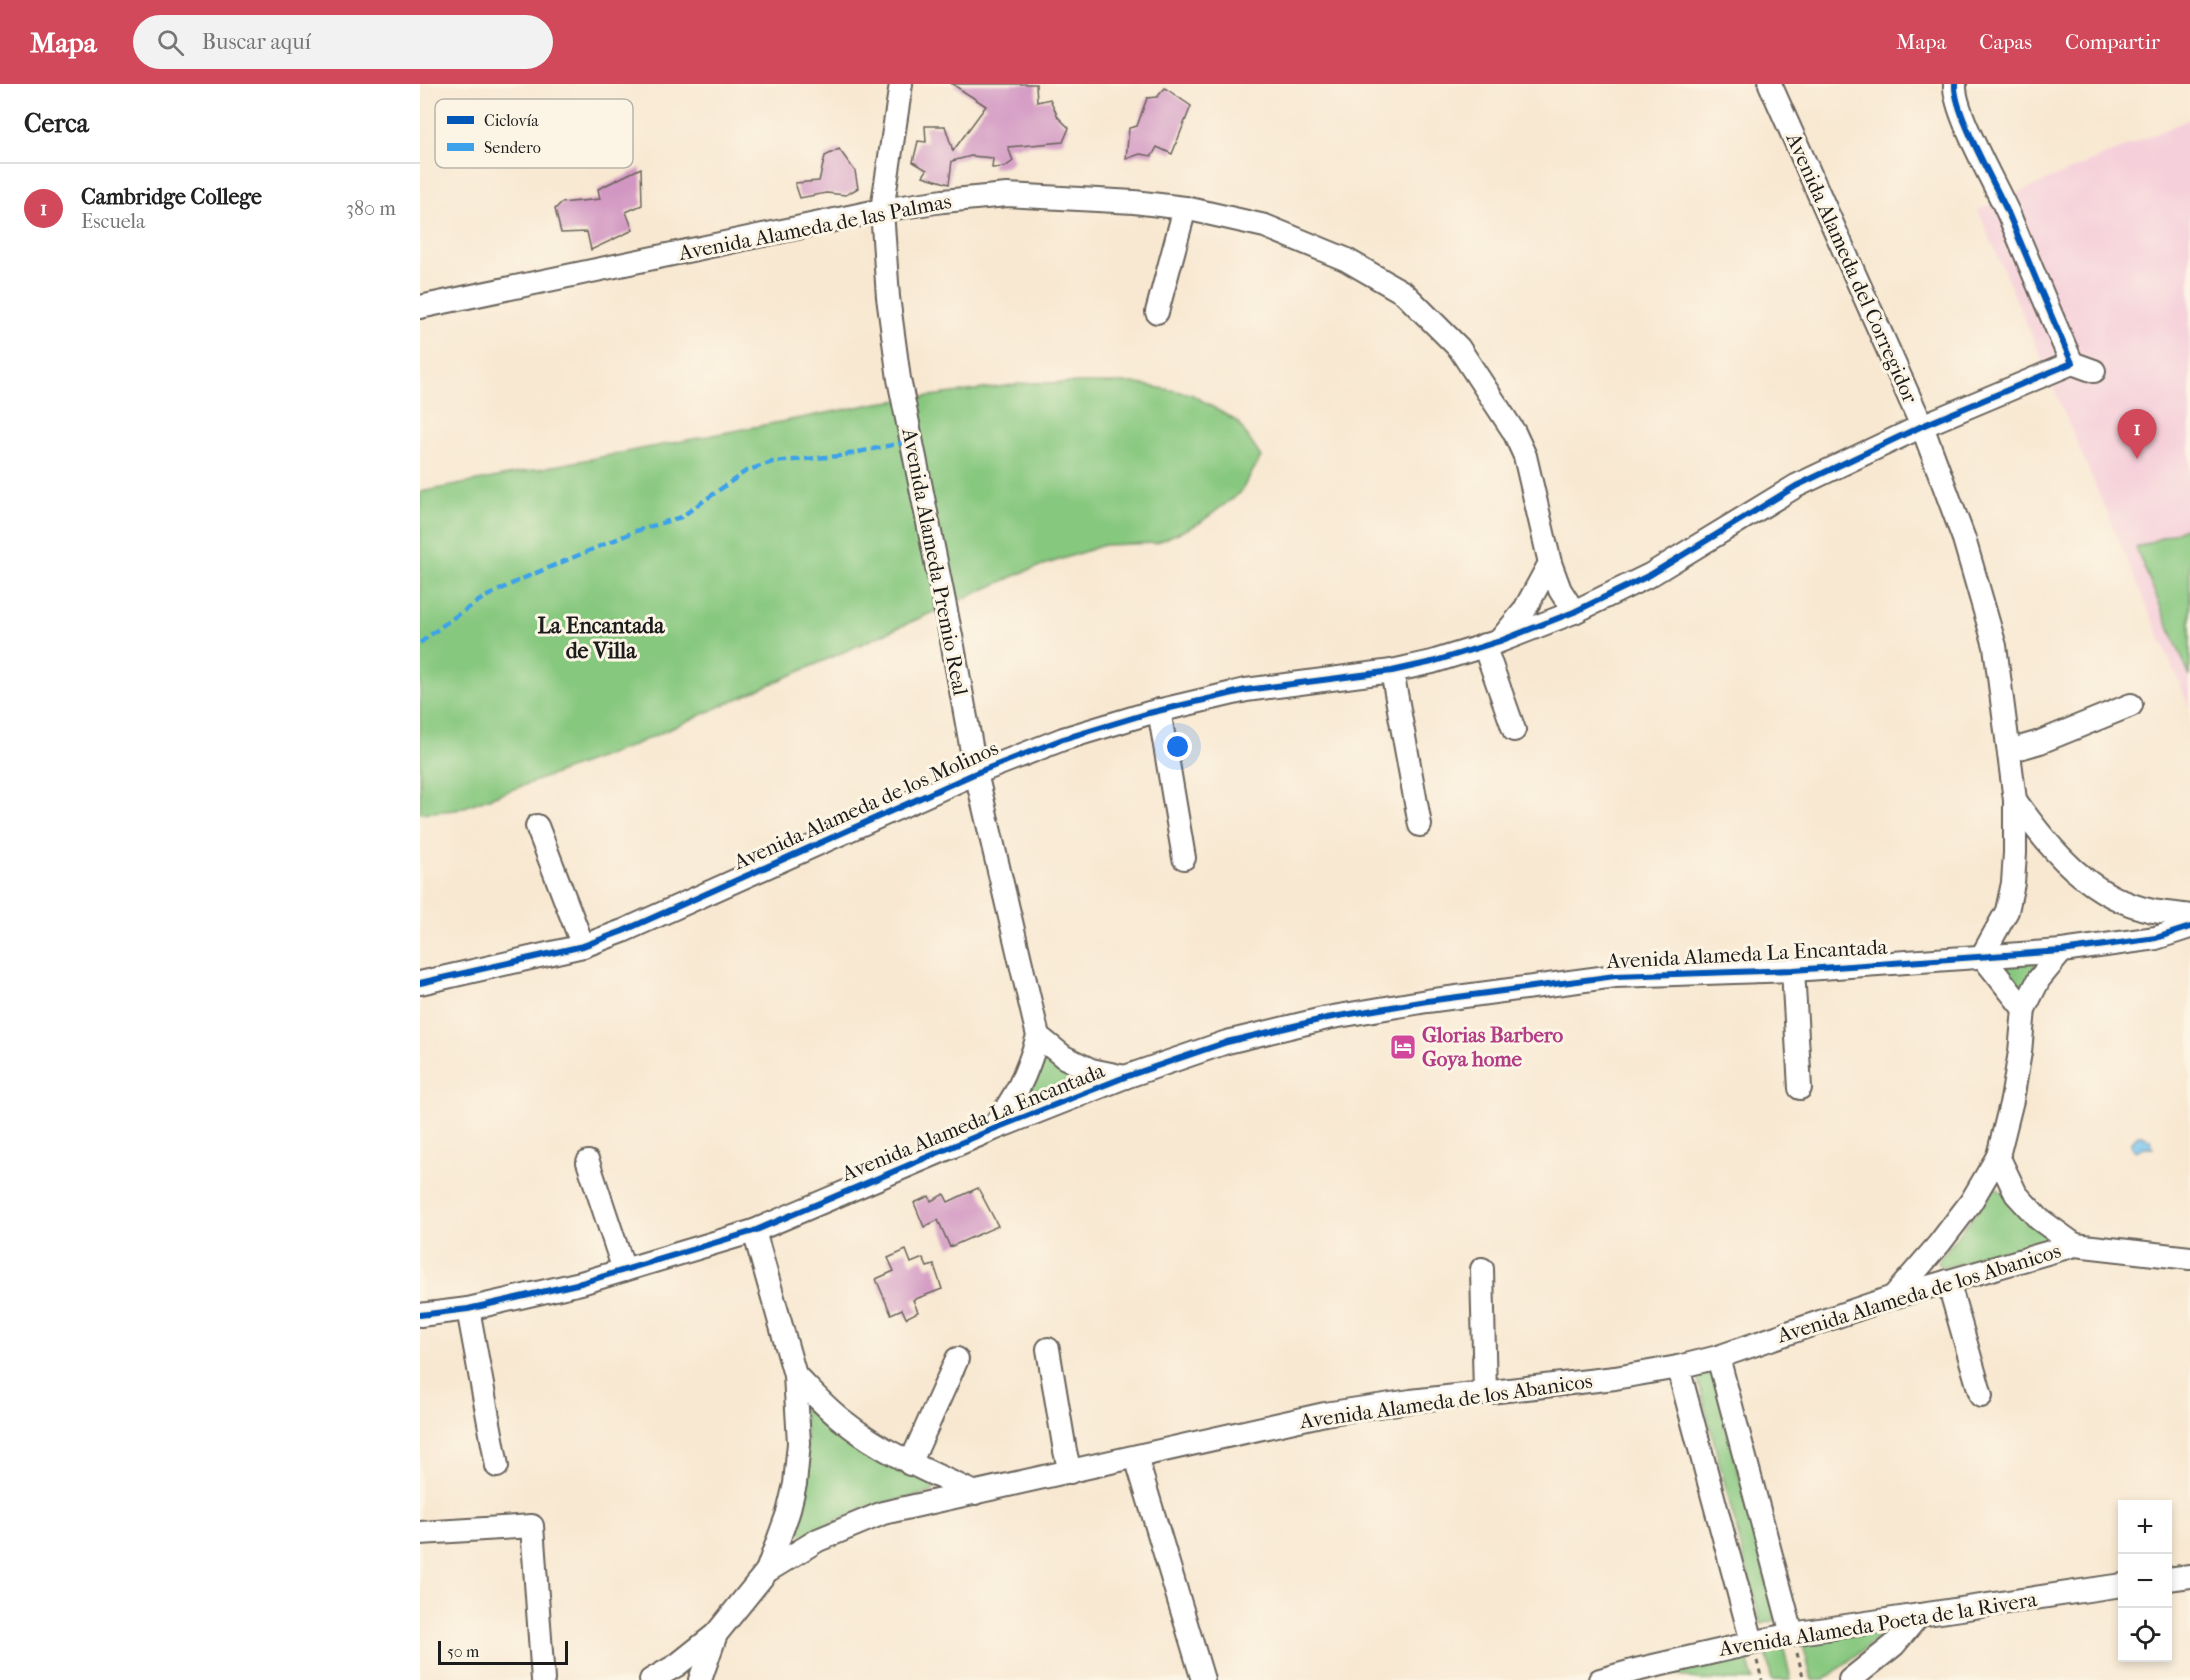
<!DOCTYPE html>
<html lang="es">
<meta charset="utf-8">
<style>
body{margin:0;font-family:"IM FELL French Canon",serif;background:#f2f2f2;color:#222}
.controls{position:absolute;right:18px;bottom:18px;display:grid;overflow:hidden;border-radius:0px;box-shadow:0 3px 9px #0003}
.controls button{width:54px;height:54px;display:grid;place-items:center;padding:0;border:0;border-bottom:2px solid #e0e0e0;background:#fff;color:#222;font:30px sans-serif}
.scale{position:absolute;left:18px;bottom:15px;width:130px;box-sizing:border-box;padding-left:6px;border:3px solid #1c1c1c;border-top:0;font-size:16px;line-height:21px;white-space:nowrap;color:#1c1c1c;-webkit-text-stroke:4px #fcf5e5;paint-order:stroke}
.you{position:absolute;left:758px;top:663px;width:21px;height:21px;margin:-15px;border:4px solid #fff;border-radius:50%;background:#1a73e8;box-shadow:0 0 0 9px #1a73e833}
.badge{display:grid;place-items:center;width:39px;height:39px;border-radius:50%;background:#d1495b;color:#fff;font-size:20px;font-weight:700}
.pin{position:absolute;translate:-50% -50px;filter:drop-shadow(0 2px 3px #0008)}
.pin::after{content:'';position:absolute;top:32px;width:21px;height:18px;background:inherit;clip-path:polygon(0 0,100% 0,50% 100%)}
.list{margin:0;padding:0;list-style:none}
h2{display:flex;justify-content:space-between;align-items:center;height:78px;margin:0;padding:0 24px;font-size:26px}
h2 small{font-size:20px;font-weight:400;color:#767676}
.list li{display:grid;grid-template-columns:39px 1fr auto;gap:18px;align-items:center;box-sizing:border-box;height:90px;padding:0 24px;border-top:2px solid #e0e0e0}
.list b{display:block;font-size:22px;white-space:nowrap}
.list p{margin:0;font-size:20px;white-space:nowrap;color:#767676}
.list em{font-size:20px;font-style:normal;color:#767676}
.icon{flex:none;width:33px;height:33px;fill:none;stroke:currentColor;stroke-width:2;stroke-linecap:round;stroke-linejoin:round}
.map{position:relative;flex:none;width:1770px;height:1596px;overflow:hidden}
header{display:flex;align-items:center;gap:36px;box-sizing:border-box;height:84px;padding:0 30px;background:#d1495b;color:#fff}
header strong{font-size:28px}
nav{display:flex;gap:33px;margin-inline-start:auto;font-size:21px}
.search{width:420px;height:54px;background:#f2f2f2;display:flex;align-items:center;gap:15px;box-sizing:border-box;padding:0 21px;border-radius:33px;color:#767676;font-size:22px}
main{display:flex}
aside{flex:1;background:#fff}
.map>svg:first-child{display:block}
.built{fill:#f5cfda}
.green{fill:#87c87f;stroke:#52724e;stroke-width:1.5}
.water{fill:#73c2ee;stroke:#486f85;stroke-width:1.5}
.building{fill:#d296c2}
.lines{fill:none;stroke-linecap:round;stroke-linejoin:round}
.minor-casing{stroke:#69635b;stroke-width:26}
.path{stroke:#69635b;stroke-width:3;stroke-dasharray:4.5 4.5;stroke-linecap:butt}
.minor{stroke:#fff;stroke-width:22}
.quiet{stroke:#3da2ea;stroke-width:4.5;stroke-dasharray:9 4.5;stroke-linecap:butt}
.cycleway-casing{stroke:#fcf5e5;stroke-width:10}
.cycleway{stroke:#0057b8;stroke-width:6}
.labels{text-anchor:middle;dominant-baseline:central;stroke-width:6;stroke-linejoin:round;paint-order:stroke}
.street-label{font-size:21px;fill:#1c1c1c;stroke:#fcf5e5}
.hotel-label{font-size:21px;font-weight:bold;fill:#b23c85;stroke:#fcf5e5;text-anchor:start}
.neighbourhood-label{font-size:22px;font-weight:bold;fill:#1c1c1c;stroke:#fcf5e5}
.key{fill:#fcf5e5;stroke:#b9b4a9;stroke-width:1.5}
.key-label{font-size:16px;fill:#1c1c1c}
</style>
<header>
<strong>Mapa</strong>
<div class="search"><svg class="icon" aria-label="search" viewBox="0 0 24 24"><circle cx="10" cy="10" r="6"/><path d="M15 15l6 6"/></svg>Buscar aquí</div>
<nav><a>Mapa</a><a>Capas</a><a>Compartir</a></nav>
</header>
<main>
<aside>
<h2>Cerca<small></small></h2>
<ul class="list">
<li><span class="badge">1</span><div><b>Cambridge College</b><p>Escuela</p></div><em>380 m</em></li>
</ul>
</aside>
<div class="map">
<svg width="1770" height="1596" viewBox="0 0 1770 1596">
<rect width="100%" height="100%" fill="#fcf5e5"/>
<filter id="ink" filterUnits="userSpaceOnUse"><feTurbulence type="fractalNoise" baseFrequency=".0167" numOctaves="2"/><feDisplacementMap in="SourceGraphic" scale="12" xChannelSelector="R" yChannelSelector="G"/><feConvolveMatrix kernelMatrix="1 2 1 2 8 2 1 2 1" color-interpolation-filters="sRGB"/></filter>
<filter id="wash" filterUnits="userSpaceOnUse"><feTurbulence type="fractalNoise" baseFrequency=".008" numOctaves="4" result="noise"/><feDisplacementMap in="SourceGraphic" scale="24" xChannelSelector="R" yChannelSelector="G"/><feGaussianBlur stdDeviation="1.35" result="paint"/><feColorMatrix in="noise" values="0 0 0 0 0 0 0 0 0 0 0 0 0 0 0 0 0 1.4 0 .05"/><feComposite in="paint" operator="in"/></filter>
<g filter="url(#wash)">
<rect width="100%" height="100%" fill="#f8e8d1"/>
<polygon class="built" points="1770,35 1770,624 1558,126"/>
<g class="green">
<polygon points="608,299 714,299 771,310 818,338 841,373 820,409 778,440 736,459 684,461 606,487 209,663 36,726 0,729 0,408 458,319"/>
<polygon points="1770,442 1770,593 1716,464"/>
<polygon points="1580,877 1618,878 1602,907"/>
<polygon points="621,971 676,997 598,1023"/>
<polygon points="1576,1103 1625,1149 1626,1154 1617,1159 1523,1184 1520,1182 1518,1177"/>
<polygon points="1292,1284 1356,1536 1341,1540 1276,1288"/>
<polygon points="382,1312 515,1403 512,1408 445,1424 386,1450 375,1450 372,1440 379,1424 389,1384"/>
<polygon points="1459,1548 1457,1555 1404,1596 1392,1596 1382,1557"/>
<polygon points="1363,1561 1371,1596 1352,1596 1345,1565"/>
<polygon points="1325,1568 1333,1596 1277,1596 1250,1588"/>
</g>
<polygon class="water" points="1718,1051 1723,1051 1730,1056 1733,1064 1724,1064 1716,1067 1712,1063 1712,1057"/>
<g id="blocks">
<g class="building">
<polygon points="532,0 616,0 617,18 630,15 638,33 649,44 643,58 588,63 593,77 585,83 572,84 573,74 551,72 532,77 529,100 503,92 507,86 493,78 498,57 506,58 505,42 525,42 533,67 566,22"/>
<polygon points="745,4 771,22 752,70 737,63 732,72 720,70 706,75 709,44 717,42 727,14 737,13"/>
<polygon points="419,65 435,87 438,104 426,111 406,109 380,114 375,99 399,97 405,72"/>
<polygon points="221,84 222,121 206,128 213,146 171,166 167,148 141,149 135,125 141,119 180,115 178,105"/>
<polygon points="558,1104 578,1142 530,1163 518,1136 504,1143 494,1119 509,1112 511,1117 524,1110 528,1118"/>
<polygon points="486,1166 491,1179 503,1174 507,1183 514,1181 522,1205 493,1216 498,1228 486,1234 482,1225 471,1230 456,1195 474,1187 468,1174"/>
</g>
</g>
</g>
<g filter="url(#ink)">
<use href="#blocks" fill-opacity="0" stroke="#69635b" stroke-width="1.5"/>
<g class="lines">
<defs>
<g id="minor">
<path d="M 481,0 L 462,126 L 468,213 L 479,295 L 532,557 L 556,689 L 618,952 C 606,993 596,1012 571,1046"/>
<polyline points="1350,0 1502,342 1544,455 1575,562 1595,716 1595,769 1593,799 1587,827 1562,872 1604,925"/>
<path d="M 1535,0 C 1533,28 1576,101 1589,131 C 1610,180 1630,230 1652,279 L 1674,287"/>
<polyline points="0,223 462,126 523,117 587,111 714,118 765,124 845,142 925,175 984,209 1039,264 1094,348 1105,372 1130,479 1140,506 1154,528"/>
<polyline points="737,228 765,124"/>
<polyline points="1080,556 1104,527 1130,479"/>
<polyline points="1064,561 1094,646"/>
<polyline points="972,587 1000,741"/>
<polyline points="739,626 764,774"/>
<polyline points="1589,667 1620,658 1711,621"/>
<path d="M 1595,716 C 1630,766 1670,814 1733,827 C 1745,829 1758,830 1770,832"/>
<polyline points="117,742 163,862"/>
<polyline points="1373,886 1380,1004"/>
<polyline points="0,899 163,862 203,847 556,689 643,655 729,629 826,606 972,587 1012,578 1080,557 1154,528 1230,491 1376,402 1502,342 1652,279"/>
<polyline points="618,952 644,973 671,986 705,993"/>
<polyline points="1578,1072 1596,1110 1619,1135 1655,1161"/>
<polyline points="168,1078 204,1186"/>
<polyline points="334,1147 375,1291 379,1359 375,1400 368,1429 347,1487"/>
<polyline points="1062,1185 1065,1309"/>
<polyline points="1528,1197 1561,1312"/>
<polyline points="1473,1213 1519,1160 1551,1118 1578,1072 1592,1016 1600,968 1604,925 1619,895 1642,867"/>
<polyline points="48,1225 77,1382"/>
<polyline points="0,1231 48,1225 161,1199 334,1147 571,1046 705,993 807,958 907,934 1007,917 1195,892 1373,886 1642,867 1736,854 1770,843"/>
<polyline points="628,1265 645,1367 650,1388"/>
<polyline points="1298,1273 1372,1550"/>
<polyline points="1258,1283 1332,1558"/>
<path d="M 375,1291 C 390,1306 405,1323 422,1336 C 462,1368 508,1388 555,1409"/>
<polyline points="716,1373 783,1596"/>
<polyline points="490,1380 537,1275"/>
<polyline points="0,1449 112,1442 123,1596"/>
<polyline points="1748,1495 1770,1492"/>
<polyline points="231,1596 257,1581 296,1550 347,1487 398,1456 463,1429 905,1330 991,1317 1195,1294 1258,1283 1298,1273 1473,1213 1655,1161 1770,1174"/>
<polyline points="280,1596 296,1550"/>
<polyline points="1180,1596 1216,1586 1372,1550 1702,1501"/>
<polyline points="1430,1596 1474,1561 1499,1531"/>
</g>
</defs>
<use href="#minor" class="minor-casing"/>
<g class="path">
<polyline points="1377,1569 1384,1596"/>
<polyline points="1337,1577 1342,1596"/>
</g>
<use href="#minor" class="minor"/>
<polyline class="quiet" points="0,559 30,536 63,514 104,494 216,447 261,433 326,387 352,378 419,372 491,357"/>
<defs>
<g id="cycleway">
<path d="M 0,899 L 163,862 L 203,847 L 556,689 L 643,655 L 729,629 L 826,606 L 972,587 L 1012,578 L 1080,557 L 1154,528 L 1230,491 L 1376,402 L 1502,342 L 1652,279 C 1630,230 1610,180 1589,131 C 1576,101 1533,28 1535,0"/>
<polyline points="0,1231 48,1225 161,1199 334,1147 571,1046 705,993 807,958 907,934 1007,917 1195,892 1373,886 1642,867 1736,854 1770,843"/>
</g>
</defs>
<use href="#cycleway" class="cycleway-casing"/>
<use href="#cycleway" class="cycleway"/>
</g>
</g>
<defs>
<symbol id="hotel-square" viewBox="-11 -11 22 22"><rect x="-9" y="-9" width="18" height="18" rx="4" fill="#d1479c" stroke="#fcf5e5"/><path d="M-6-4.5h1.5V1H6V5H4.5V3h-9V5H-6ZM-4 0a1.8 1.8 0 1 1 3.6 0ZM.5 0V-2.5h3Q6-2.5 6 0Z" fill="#fff"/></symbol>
</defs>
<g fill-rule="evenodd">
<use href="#hotel-square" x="968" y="948" width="30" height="30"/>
</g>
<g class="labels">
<g class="street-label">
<text transform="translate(395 143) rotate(-11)">Avenida Alameda de las Palmas</text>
<text transform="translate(1432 184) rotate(66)">Avenida Alameda del Corregidor</text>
<text transform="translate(515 478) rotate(79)">Avenida Alameda Premio Real</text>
<text transform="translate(446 721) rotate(-24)">Avenida Alameda de los Molinos</text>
<text transform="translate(1327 870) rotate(-3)">Avenida Alameda La Encantada</text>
<text transform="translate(553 1038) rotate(-22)">Avenida Alameda La Encantada</text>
<text transform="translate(1499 1209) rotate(-17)">Avenida Alameda de los Abanicos</text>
<text transform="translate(1026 1317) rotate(-8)">Avenida Alameda de los Abanicos</text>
<text transform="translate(1458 1540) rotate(-9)">Avenida Alameda Poeta de la Rivera</text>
</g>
<g class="hotel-label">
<text x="1002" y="951">Glorias Barbero<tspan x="1002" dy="24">Goya home</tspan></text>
</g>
<g class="neighbourhood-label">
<text x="181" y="542">La Encantada<tspan x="181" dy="25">de Villa</tspan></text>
</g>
</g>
<rect x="15" y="15" width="198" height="69" rx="9" class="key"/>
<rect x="27" y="32" width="27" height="8" fill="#0057b8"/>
<rect x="27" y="59" width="27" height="8" fill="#3da2ea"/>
<g class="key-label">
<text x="64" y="42">Ciclovía</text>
<text x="64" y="69">Sendero</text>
</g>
</svg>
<div class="controls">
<button>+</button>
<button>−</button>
<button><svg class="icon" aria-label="locate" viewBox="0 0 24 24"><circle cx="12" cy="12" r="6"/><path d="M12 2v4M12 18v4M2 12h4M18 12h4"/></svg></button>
</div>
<div class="scale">50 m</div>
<div class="you"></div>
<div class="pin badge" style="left:1717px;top:375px">1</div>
</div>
</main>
